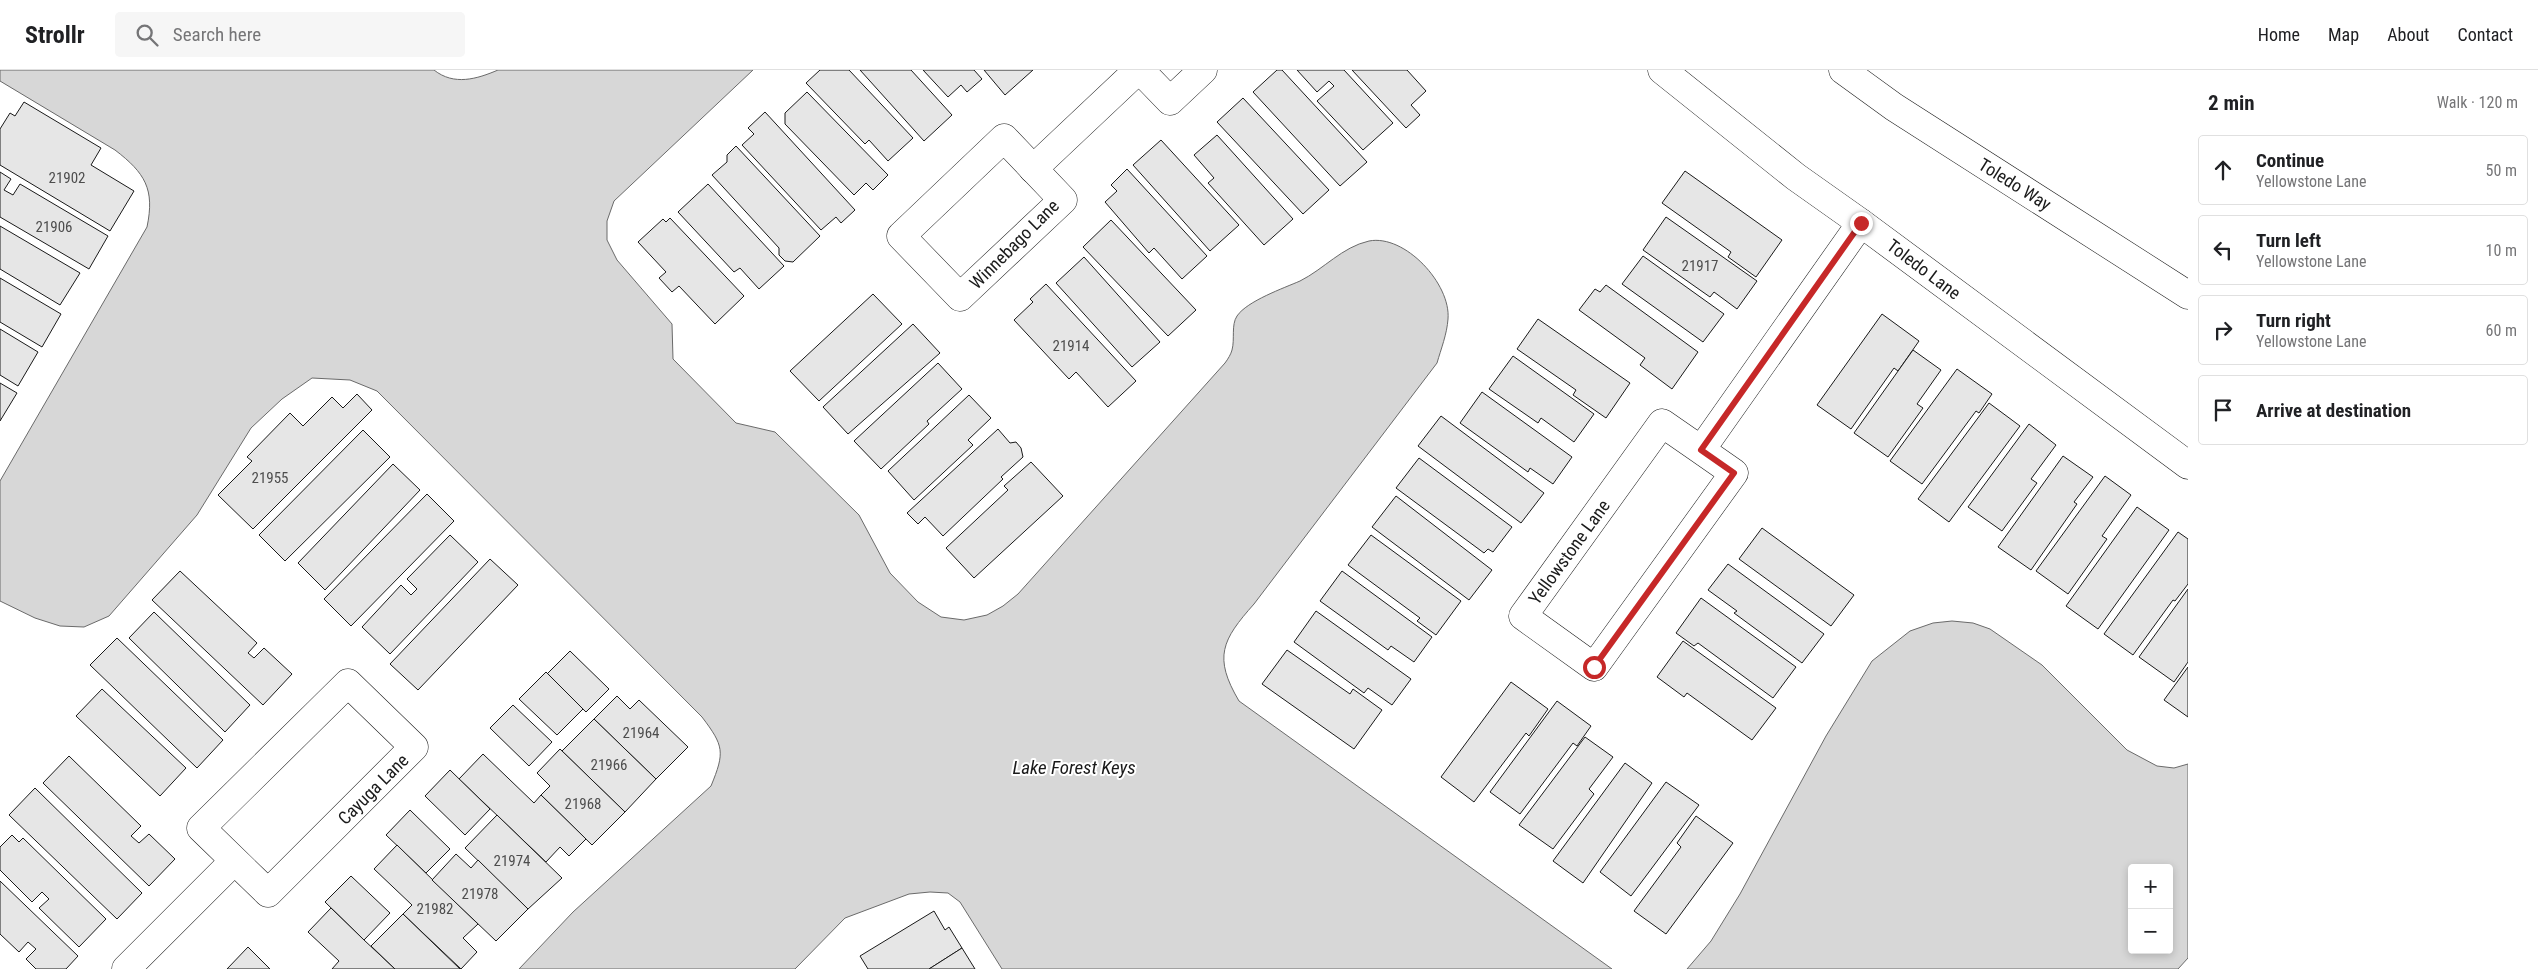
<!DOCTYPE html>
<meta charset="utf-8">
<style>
body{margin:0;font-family:"Roboto Condensed",sans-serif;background:#f6f6f6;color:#202124}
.controls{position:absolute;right:15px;bottom:15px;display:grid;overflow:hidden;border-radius:5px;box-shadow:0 2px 8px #0003}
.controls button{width:45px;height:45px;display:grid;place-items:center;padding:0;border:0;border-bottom:1px solid #e0e0e0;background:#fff;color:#202124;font:25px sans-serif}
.stop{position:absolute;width:15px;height:15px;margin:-11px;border:4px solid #c62828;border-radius:50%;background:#fff}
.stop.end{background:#c62828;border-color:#fff;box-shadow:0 1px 5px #0008}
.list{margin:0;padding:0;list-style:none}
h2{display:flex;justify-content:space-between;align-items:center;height:65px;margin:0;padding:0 20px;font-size:21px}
h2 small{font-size:16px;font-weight:400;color:#757577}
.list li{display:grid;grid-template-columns:32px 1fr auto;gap:15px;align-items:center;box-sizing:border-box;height:70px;margin:0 10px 10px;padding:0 10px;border:1px solid #e0e0e0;border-radius:5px}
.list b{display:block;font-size:19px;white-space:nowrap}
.list p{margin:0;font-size:16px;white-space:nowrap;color:#757577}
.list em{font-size:16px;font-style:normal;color:#757577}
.icon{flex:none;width:28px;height:28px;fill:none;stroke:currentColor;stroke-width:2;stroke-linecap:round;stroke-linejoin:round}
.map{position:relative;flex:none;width:2188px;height:899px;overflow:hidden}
header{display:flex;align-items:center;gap:30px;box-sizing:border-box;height:70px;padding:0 25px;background:#fff;border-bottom:1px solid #e0e0e0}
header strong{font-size:24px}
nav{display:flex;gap:28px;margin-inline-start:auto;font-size:18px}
.search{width:350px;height:45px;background:#f6f6f6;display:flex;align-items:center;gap:12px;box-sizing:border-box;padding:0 18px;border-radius:5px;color:#757577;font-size:19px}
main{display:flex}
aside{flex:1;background:#fff}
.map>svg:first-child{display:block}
.water{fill:#d7d7d7;stroke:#6a6a6a;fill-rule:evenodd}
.building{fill:#e6e6e6;stroke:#1a1a1a}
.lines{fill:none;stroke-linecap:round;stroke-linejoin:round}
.minor-casing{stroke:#1a1a1a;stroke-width:29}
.secondary-casing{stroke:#1a1a1a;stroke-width:29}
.minor{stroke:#fff;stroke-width:28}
.secondary{stroke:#fff;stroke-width:28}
.route{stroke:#c62828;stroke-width:6}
.labels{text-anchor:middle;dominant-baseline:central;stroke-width:4;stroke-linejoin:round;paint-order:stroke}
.number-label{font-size:15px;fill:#4d4d4d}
.street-label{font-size:18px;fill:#1a1a1a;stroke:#fff}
.water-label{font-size:19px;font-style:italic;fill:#1a1a1a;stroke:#fff}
</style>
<header>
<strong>Strollr</strong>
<div class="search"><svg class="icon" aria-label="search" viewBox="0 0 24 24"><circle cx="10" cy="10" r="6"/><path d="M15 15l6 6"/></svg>Search here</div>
<nav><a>Home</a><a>Map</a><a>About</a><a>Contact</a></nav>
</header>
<main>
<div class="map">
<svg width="2188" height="899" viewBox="0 0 2188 899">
<rect width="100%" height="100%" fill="#fff"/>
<g class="water">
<path d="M 0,0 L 434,0 C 454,16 477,9 498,0 L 753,0 L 614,131 L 607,151 L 607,170 L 617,190 L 672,254 L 673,289 L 736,353 L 775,362 L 859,445 L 890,503 L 918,532 L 941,547 L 964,550 L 987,545 L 1003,536 L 1018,524 L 1225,293 C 1228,289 1231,284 1232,280 C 1235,269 1231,255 1237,246 C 1247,231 1284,218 1300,211 C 1324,199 1342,177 1369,171 C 1405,164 1451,214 1448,249 C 1447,264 1441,279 1437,293 L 1254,534 C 1222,570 1213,587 1239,631 L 1612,899 L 1002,899 L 960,832 L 948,823 L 930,822 L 909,824 L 845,848 L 795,899 L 519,899 L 573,842 L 711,716 C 725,682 724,676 702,647 L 377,321 L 350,310 L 312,308 L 282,329 L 251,358 L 197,445 L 109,546 L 84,557 L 60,556 L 35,548 L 0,531 L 0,411 L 147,157 C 155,119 145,103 115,80 L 0,11 Z"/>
<path d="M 1952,551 L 1973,553 L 1990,559 L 2042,595 L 2127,680 L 2157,696 L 2174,698 L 2188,694 L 2188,888 L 2178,899 L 1687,899 L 1711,871 L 1740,824 L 1826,666 L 1872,591 L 1910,561 L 1933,553 ZM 2132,798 L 2169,798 L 2169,880 L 2132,880 Z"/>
</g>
<g class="building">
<polygon points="820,0 849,0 913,68 888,91 869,70 865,74 806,13"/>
<polygon points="860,0 911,0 952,45 924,71"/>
<polygon points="923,0 974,0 982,9 967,22 961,15 948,27"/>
<polygon points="984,0 1033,0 1005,25"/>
<polygon points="1277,0 1282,0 1367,92 1340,116 1253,22"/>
<polygon points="1297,0 1344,0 1393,53 1363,80 1317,31 1334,16 1329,11 1317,22"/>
<polygon points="1352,0 1407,0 1426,21 1411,35 1420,45 1406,58"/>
<polygon points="807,22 888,105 873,120 866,113 854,125 785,54 785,43"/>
<polygon points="1243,28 1329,120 1303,144 1217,52"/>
<polygon points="24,32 101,78 91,95 134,121 110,161 0,95 0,59 10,43 15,46"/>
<polygon points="765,42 855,140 841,153 836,147 821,160 742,75 754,64 748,58"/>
<polygon points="1217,65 1293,149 1264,175 1208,113 1214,108 1194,85"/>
<polygon points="1161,70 1239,155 1210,181 1133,95"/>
<polygon points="736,76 820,166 793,192 785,191 779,185 779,178 712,105 727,92 727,85"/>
<polygon points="1127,99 1207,186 1182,209 1154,178 1149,183 1105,132 1117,121 1111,115"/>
<polygon points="1685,101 1782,170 1756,207 1728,187 1731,182 1662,133"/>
<polygon points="0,102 11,109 4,120 13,125 20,114 108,166 89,199 0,147"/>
<polygon points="708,114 784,196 759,219 740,198 734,202 678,142"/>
<polygon points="1666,147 1757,211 1737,239 1714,222 1710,227 1643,180"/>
<polygon points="670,148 744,226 715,254 679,216 672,222 659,208 666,202 638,172 663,149 666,152"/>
<polygon points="1111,150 1196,240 1168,266 1083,177"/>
<polygon points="0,156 80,203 60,235 0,199"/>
<polygon points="1643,186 1724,244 1703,272 1622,214"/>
<polygon points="1084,187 1160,272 1132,297 1056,213"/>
<polygon points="0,208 61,244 42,277 0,252"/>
<polygon points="1046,214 1136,311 1108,337 1076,302 1069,309 1014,250 1033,232 1030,229"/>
<polygon points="1606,215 1698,282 1672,319 1640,295 1645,288 1579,240 1595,219 1600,222"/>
<polygon points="873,224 902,254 819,331 790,301"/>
<polygon points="1882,244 1919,271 1898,301 1894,298 1851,359 1817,335"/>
<polygon points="1538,249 1630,313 1606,348 1573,325 1576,320 1517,279"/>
<polygon points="913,254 940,283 848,364 823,337"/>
<polygon points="0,259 38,282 18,316 0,305"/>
<polygon points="1913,280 1941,300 1917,334 1923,338 1888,387 1854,363"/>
<polygon points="1513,286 1594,344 1574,372 1541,348 1538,353 1489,319"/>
<polygon points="938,293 962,319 927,351 929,354 881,399 854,371"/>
<polygon points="1957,299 1992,324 1979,343 1976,341 1922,414 1890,391"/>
<polygon points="0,313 17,323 0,351"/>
<polygon points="1482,322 1572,387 1553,414 1530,398 1528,402 1460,353"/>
<polygon points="357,324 372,340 253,459 218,425 252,391 247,387 290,343 303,356 332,327 343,338"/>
<polygon points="969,325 991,348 968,370 973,375 914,430 888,401"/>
<polygon points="1989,333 2020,356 1949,452 1918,429"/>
<polygon points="1441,346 1544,423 1521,453 1418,376"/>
<polygon points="2029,354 2056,375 2031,409 2037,413 2002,461 1968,437"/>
<polygon points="998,359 1010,373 1016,372 1021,378 1023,387 1001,407 1003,409 943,466 925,447 918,454 907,443"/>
<polygon points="363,360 390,387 285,491 259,465"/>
<polygon points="2063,386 2093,407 2074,432 2077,434 2031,500 1998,477"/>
<polygon points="1419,388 1512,457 1493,482 1488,479 1484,483 1396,418"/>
<polygon points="1031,392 1063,426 974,508 946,478 1008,420 1004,416"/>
<polygon points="393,394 420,420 325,520 298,493"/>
<polygon points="2105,406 2131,425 2102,466 2107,469 2068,524 2036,501"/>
<polygon points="427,424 454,451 351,556 324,529"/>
<polygon points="1396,426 1492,500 1469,530 1372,457"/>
<polygon points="2137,437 2169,460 2098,559 2066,536"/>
<polygon points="1762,458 1854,525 1831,556 1739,489"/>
<polygon points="2178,462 2188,469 2188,514 2175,531 2173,530 2133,585 2104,564"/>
<polygon points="450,465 478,492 390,584 362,557 401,515 411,525 417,519 407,509"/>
<polygon points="1371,465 1461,531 1436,565 1417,551 1420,548 1348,495"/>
<polygon points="490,489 518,515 418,620 390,594"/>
<polygon points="1728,494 1824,564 1802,593 1734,543 1737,541 1708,520"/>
<polygon points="180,501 257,573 248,583 254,588 264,578 292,604 263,635 152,530"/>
<polygon points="1342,501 1432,567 1414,592 1391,576 1388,580 1320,531"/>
<polygon points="2188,519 2188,592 2174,612 2139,587"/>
<polygon points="1701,528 1796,597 1773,628 1698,573 1694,576 1676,563"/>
<polygon points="1316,541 1411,609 1392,635 1368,618 1364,623 1294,572"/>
<polygon points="154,542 250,635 225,662 129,568"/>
<polygon points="117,568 223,670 197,698 90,595"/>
<polygon points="1683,571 1776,638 1752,670 1687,623 1684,627 1657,607"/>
<polygon points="1287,580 1350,624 1353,619 1382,640 1354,679 1262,614"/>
<polygon points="570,581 609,619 586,642 547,604"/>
<polygon points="2188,597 2188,647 2164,630"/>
<polygon points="546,602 583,639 557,665 519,629"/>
<polygon points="1511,612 1548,639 1529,666 1526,663 1474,732 1441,707"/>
<polygon points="102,619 186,698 160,726 76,646"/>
<polygon points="617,626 630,639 639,630 688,677 656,709 594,649"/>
<polygon points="1557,631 1591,656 1577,676 1573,673 1520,744 1490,722"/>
<polygon points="513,635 552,672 529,696 490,658"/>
<polygon points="594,649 656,709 625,742 562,681"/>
<polygon points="1585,667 1613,687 1589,719 1594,724 1553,779 1519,755"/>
<polygon points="560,679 625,742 592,775 541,725 550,716 537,703"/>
<polygon points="483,684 534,733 541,725 586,769 569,786 560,777 546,792 459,709"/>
<polygon points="69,686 141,756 131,766 139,773 149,764 175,789 149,816 43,713"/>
<polygon points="1625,693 1652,713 1583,813 1553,791"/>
<polygon points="450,700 490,739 465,765 425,726"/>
<polygon points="1666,712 1699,735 1631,826 1600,802"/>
<polygon points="35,718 142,823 117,849 9,745"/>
<polygon points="410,740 450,779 426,803 386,765"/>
<polygon points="497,745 562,808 528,839 465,778"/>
<polygon points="1696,746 1733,773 1666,864 1634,841 1681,777 1677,773"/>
<polygon points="12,765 19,772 23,768 106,849 79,877 39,838 49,829 42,822 32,832 0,800 0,777"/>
<polygon points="397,775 478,854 463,868 477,882 461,899 403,844 412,835 374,799"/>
<polygon points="456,784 471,798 478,790 528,839 496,871 432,810"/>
<polygon points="351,806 390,843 364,870 325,832"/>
<polygon points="0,811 78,886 66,899 36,899 26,889 36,879 28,872 19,882 0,864"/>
<polygon points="331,838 364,870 395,899 332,899 339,891 308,862"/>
<polygon points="934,841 945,860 949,857 962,878 929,899 868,899 860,886"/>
<polygon points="403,844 460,899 395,899 371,876"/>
<polygon points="248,877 270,899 227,899"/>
<polygon points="962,878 975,899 929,899"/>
</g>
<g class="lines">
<defs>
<g id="minor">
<polyline points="1140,0 1170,31 1203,0"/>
<polyline points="1662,0 1796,107 1861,153 2188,395"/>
<polygon points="1004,68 1063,130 960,227 901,166"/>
<polyline points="1033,99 1138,0"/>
<polyline points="1701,380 1662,353 1523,546 1594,597 1734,403 1701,380 1861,153"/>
<polygon points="348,613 414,677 268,823 201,758"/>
<polyline points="126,899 234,791"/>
</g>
<polyline id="secondary" points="1843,0 1894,37 2188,225"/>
</defs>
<use href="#minor" class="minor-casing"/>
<use href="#secondary" class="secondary-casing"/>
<use href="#minor" class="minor"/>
<use href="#secondary" class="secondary"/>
</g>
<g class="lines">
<polyline class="route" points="1594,597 1734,403 1701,380 1861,153"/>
</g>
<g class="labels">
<g class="number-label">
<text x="67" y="108">21902</text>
<text x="54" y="157">21906</text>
<text x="1700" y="196">21917</text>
<text x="1071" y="276">21914</text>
<text x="270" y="408">21955</text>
<text x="641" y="663">21964</text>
<text x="609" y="695">21966</text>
<text x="583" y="734">21968</text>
<text x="512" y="791">21974</text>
<text x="480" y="824">21978</text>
<text x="435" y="839">21982</text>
</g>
<g class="street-label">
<text transform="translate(2015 114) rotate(32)">Toledo Way</text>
<text transform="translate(1014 174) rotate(-45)">Winnebago Lane</text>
<text transform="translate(1924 199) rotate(37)">Toledo Lane</text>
<text transform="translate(1569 482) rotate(-54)">Yellowstone Lane</text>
<text transform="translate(373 719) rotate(-45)">Cayuga Lane</text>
</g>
<g class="water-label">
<text x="1074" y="697">Lake Forest Keys</text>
</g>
</g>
</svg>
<div class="controls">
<button>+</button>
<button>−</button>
</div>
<div class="stop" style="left:1594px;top:597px"></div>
<div class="stop end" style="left:1861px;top:153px"></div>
</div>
<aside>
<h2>2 min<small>Walk · 120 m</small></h2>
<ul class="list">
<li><svg class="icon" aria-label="ahead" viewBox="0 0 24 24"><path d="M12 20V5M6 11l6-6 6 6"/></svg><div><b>Continue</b><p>Yellowstone Lane</p></div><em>50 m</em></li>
<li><svg class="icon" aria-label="left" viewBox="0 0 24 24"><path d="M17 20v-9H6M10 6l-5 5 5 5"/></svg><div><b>Turn left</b><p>Yellowstone Lane</p></div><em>10 m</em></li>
<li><svg class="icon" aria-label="right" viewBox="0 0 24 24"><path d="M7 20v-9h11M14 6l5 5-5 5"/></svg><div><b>Turn right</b><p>Yellowstone Lane</p></div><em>60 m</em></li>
<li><svg class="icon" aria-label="arrive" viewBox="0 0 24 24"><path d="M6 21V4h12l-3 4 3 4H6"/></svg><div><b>Arrive at destination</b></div></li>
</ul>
</aside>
</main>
